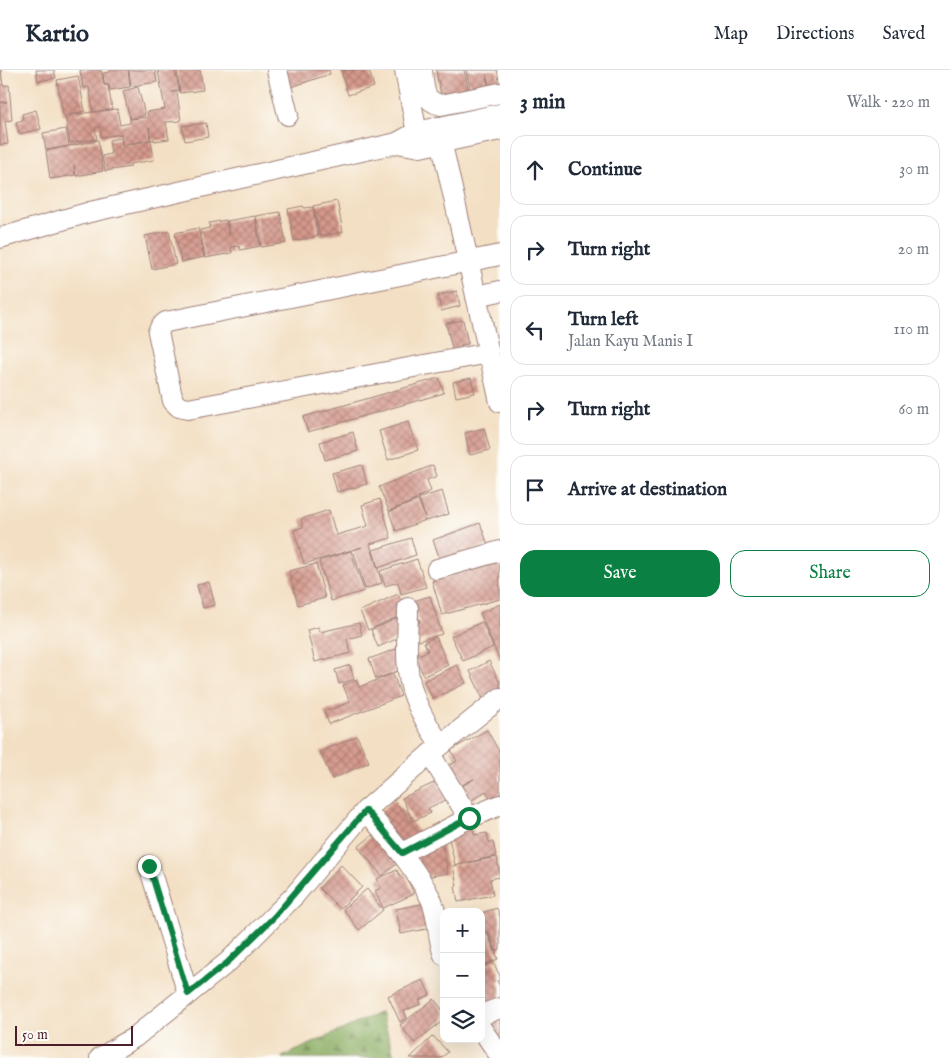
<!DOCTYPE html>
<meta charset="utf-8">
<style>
body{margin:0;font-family:"IM FELL English",serif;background:#f6f6f7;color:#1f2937}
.controls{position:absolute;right:15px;bottom:15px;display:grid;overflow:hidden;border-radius:10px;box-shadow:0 5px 20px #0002}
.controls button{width:45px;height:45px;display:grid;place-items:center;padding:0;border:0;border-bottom:1px solid #e0e1e3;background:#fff;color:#1f2937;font:25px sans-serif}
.scale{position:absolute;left:15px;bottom:12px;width:118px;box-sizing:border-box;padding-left:5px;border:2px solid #4a1f2b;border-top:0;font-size:14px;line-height:18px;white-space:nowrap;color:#4a1f2b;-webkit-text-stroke:4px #fdfcf7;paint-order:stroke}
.stop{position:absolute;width:15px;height:15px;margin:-11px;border:4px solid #0b8043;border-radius:50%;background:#fff}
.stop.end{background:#0b8043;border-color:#fff;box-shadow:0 1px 5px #0008}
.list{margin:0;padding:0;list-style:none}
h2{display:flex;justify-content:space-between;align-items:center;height:65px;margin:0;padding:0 20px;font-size:21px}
h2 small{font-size:16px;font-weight:400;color:#747a83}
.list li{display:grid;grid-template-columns:32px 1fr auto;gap:15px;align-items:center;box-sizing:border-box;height:70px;margin:0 10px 10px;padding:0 10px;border:1px solid #e0e1e3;border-radius:15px}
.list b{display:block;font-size:19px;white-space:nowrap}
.list p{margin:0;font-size:16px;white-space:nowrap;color:#747a83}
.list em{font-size:16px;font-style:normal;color:#747a83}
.actions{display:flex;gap:10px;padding:15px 20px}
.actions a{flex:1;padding:11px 0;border:1px solid #0b8043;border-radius:15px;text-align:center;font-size:18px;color:#0b8043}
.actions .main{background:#0b8043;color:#fff}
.icon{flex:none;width:28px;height:28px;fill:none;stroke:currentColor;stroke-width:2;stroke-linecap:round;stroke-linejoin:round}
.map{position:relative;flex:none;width:500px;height:988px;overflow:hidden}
header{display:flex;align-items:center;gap:30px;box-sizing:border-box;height:70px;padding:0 25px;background:#fff;border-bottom:1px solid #e0e1e3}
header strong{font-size:24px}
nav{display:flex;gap:28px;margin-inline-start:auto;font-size:18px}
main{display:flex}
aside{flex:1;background:#fff}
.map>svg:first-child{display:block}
.forest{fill:url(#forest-firs);stroke:#6a6646}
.building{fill:url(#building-cross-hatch)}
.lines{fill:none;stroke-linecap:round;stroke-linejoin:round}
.minor-casing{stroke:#9e7f77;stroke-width:22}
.minor{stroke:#fff;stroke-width:20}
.route{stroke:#0b8043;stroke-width:6}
</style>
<header>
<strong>Kartio</strong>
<nav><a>Map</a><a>Directions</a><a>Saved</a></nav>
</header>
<main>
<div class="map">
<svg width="500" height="988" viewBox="0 0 500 988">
<defs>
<pattern id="forest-firs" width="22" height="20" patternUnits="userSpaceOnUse" patternTransform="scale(1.25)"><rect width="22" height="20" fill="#89ac60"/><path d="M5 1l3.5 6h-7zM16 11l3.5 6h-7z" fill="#728b4f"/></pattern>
<pattern id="building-cross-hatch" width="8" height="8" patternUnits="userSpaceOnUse" patternTransform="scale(1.25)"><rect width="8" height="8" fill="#d5998c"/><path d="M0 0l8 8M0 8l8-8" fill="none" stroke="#af7c73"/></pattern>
</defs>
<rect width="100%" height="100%" fill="#fdfcf7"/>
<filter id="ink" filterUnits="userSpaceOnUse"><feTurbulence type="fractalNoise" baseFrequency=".02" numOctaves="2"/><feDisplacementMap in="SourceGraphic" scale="10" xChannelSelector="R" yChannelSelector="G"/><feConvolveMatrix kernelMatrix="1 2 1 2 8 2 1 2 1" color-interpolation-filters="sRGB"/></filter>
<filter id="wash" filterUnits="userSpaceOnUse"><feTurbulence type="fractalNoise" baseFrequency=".0096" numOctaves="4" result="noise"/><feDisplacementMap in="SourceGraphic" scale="20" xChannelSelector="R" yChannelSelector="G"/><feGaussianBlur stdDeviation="1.12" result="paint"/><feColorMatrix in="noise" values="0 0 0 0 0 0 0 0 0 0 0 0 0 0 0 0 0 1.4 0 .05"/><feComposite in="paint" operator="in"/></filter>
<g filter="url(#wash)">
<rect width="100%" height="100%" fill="#f3dfc3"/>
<polygon class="forest" points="381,942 395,988 282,988 282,987"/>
<g id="blocks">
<g class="building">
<polygon points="0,0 1,0 3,16 9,15 12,50 5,51 8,74 0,75 0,33 7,32 0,32"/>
<polygon points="36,0 54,0 56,8 38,11"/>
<polygon points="80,0 101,0 104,15 108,15 112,39 93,42 89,17 83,18"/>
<polygon points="110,0 128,0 130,17 110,20 109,14 104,14 103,3 110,2"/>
<polygon points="129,0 155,0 157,12 131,16"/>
<polygon points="158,0 175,0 179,20 172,22 177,22 181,51 166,52 169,69 154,71 154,69 151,70 149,57 150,70 126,74 126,75 151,70 154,90 130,94 130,97 105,101 102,86 111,84 109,70 121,68 123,77 121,64 101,67 100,57 95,58 97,69 70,73 65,45 63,45 57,10 78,6 85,41 69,45 117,39 120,55 130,53 130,49 148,47 147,42 165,39"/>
<polygon points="177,0 200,0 203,20 180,23"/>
<polygon points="282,0 329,0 330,4 288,18"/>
<polygon points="341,0 369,0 374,17 348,25"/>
<polygon points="436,0 464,0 468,19 441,25"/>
<polygon points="466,0 497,0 500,16 490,18 486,4 489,19 471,23"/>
<polygon points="138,17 145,45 130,49 123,21"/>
<polygon points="36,40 41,59 19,64 16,52 23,50 22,44"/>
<polygon points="206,53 208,67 185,71 182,56"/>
<polygon points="66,59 69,76 46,80 43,63"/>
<polygon points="98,70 103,101 76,106 74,95 75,105 50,109 46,81"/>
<polygon points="337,131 343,162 320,166 313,136"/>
<polygon points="303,136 304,138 313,137 318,166 294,171 288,139"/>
<polygon points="280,142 286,173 261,177 256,146"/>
<polygon points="255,146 260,176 240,180 239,176 231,177 232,183 205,188 200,160 210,158 209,153 226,150 229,165 227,151"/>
<polygon points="198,158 204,187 181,192 175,163"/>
<polygon points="169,161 176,194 152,199 145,166"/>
<polygon points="457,221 460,236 441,241 438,225"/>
<polygon points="463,250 468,274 461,275 462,281 453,283 446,253"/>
<polygon points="439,308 444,323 308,362 303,347"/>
<polygon points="471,308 475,323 456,327 453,312"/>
<polygon points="408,352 418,380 388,390 379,361"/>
<polygon points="484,358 490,380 470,385 465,363"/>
<polygon points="353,362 358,381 325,390 320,372"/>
<polygon points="362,395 367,414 337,422 332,403"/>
<polygon points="433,395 437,406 427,410 431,421 418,427 418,429 389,441 379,417"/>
<polygon points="442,421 449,444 426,451 426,450 396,461 389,442 418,430 425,447 419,428"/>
<polygon points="380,429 391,468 370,474 382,513 365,519 353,480 362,477 304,494 294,460 303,457 301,449 329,440 336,465 368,456 362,435"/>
<polygon points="480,453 488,475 441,492 433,470"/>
<polygon points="411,468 416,485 378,498 373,480"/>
<polygon points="351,481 364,521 331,531 319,491"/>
<polygon points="417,489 426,517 401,524 398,512 385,516 380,501"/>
<polygon points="499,492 500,529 442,545 432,511"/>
<polygon points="316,494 325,528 298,535 289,501"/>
<polygon points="209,512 215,535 203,538 197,515"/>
<polygon points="398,524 406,543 368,560 360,541"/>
<polygon points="430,526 442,564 415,572 410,555 420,552 413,531"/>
<polygon points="500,534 500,591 480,543"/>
<polygon points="400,547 408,564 378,577 371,560"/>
<polygon points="482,552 493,577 463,591 451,566"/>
<polygon points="359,553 362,565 347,569 351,583 315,592 307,560 319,557 320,562"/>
<polygon points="436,567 448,595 424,606 415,586 428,581 424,572"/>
<polygon points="399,578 406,598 376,609 369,589"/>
<polygon points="489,591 500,613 500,621 483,629 470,601"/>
<polygon points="350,595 354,609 339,614 335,600"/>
<polygon points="457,595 466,613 433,629 424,611"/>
<polygon points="393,604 401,626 329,654 324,642 350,632 343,615 356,610 359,617"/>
<polygon points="487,660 500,683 500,731 494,734 486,721 466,734 457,719 474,709 460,716 448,696 457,691 451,680"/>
<polygon points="357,666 369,692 332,709 320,682"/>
<polygon points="438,711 446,730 428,738 431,743 413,751 402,728"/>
<polygon points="394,730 419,762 399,777 375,745"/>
<polygon points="380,759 404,788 382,806 358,777"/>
<polygon points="473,759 474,765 487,763 489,772 493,772 496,786 455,795 448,764"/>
<polygon points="442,774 448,803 420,808 414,780"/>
<polygon points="497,787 500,807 490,809 493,825 458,832 455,816 457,816 453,796"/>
<polygon points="341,795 362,817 340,839 319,818"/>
<polygon points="397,800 400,806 405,804 414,824 383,838 375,821 381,818 377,809"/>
<polygon points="367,819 383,840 359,860 343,839"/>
<polygon points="431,832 436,857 401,864 396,839"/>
<polygon points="497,838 500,847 500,879 496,881 489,862 481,865 481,843"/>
<polygon points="488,864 498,889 484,895 481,889 481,867"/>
<polygon points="493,892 500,906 500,910 497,911 500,916 500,932 481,941 481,898"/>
<polygon points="423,910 430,925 419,930 421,934 404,941 407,948 400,952 388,926"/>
<polygon points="434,929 444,942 444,950 414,973 400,955"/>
<polygon points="500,942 500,969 482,952"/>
<polygon points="433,966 448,982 441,988 410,988"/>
</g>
</g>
</g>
<g filter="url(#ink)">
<use href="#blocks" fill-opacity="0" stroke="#9e7f77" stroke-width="1"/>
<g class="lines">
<defs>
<g id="minor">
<polyline points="277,0 288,45"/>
<polyline points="405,0 419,74"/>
<path d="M 422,0 C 424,16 422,31 441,35 L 500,23"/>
<polyline points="438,57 500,332"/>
<polyline points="397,73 420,77 500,60"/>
<polyline points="0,168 90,142 397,73 417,62 500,44"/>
<polyline points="476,226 500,221"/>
<polyline points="489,283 188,339 179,337 173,331 158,262 161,256 166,252 500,185"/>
<polyline points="437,499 500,481"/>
<path d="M 408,538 C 408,564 404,595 412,620 C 418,640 429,658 441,675"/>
<polyline points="430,684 469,748"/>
<path d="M 366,740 C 388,767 416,798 431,829 C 439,846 437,867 444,885"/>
<polyline points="402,783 469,748 500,735"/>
<polyline points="149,796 188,924"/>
<polyline points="481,945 500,938"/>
<polyline points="481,958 500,986"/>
<polyline points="100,988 135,967 228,892 294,826 366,740 430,684 500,628"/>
</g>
</defs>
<use href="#minor" class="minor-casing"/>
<use href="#minor" class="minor"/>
</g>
</g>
<g class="lines" filter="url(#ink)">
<polyline class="route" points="149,796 188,924 228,892 274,847 366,740 402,783 469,748"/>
</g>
</svg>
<div class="controls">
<button>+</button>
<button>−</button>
<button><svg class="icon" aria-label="layers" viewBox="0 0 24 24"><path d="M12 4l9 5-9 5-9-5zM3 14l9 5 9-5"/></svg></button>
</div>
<div class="scale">50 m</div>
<div class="stop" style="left:469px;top:748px"></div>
<div class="stop end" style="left:149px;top:796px"></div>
</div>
<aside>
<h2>3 min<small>Walk · 220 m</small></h2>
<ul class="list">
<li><svg class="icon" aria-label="ahead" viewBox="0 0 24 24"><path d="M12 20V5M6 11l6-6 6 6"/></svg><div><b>Continue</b></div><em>30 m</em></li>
<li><svg class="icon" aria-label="right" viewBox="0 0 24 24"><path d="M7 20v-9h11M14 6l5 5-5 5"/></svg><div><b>Turn right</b></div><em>20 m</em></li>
<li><svg class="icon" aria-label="left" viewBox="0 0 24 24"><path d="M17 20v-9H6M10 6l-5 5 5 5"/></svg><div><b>Turn left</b><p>Jalan Kayu Manis I</p></div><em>110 m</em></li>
<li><svg class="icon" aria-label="right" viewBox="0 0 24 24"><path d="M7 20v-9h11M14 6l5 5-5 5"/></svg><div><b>Turn right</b></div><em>60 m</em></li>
<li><svg class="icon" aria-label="arrive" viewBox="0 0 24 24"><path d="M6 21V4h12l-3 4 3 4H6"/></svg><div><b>Arrive at destination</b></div></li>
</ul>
<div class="actions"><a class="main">Save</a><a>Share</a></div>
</aside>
</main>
